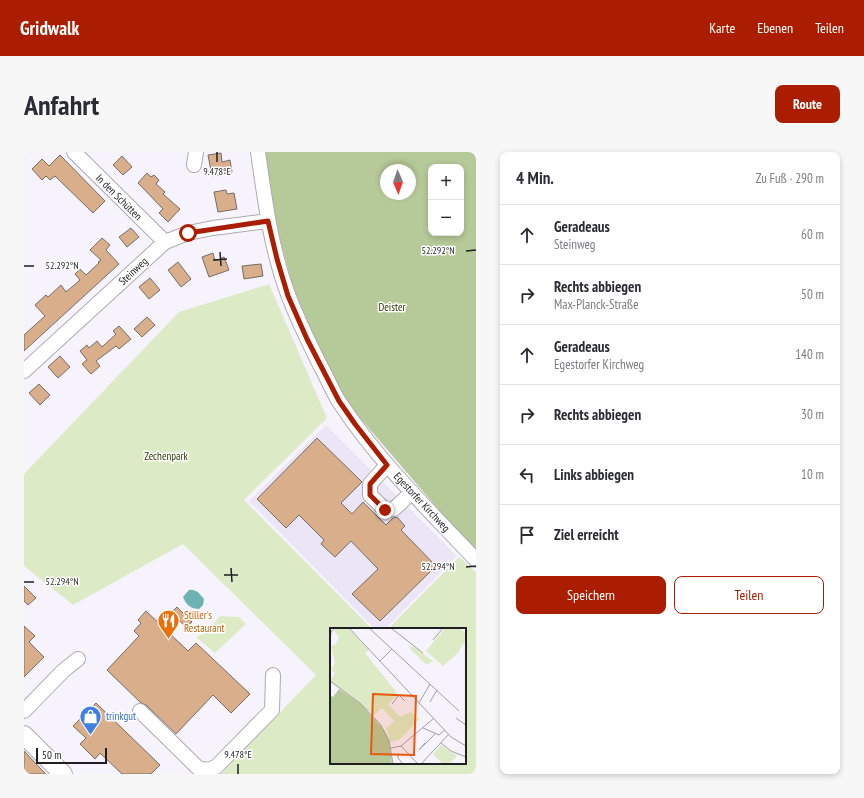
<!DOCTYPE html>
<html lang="de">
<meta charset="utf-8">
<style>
body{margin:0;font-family:"PT Sans Narrow",sans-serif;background:#f7f7f7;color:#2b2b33}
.controls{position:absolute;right:12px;top:12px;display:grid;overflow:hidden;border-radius:8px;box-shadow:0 2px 6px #0003}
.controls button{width:36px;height:36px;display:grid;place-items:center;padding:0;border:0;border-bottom:1px solid #e1e1e2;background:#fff;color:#2b2b33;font:20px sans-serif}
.compass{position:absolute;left:356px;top:12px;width:36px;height:36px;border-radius:50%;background:#fff;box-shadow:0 2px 6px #0003;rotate:178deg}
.scale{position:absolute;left:12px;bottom:10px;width:71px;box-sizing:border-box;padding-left:4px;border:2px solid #1f1e22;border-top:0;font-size:11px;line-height:14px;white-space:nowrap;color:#1f1e22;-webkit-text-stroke:3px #fff;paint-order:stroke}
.stop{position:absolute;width:12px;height:12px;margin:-9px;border:3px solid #ab1d00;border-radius:50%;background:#fff}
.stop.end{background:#ab1d00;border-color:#fff;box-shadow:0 1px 4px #0008}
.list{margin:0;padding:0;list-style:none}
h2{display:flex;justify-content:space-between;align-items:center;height:52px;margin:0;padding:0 16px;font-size:17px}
h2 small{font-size:13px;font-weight:400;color:#7c7c81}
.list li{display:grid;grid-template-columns:26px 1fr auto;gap:12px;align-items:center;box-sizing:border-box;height:60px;padding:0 16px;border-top:1px solid #e1e1e2}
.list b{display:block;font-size:15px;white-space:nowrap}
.list p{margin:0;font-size:13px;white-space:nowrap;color:#7c7c81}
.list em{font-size:13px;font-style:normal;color:#7c7c81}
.actions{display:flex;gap:8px;padding:12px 16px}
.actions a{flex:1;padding:9px 0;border:1px solid #ab1d00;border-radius:8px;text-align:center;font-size:14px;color:#ab1d00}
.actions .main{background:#ab1d00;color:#fff}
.icon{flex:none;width:22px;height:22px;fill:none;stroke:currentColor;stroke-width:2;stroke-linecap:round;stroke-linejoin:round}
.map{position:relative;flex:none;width:452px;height:622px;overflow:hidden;border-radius:8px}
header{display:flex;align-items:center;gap:24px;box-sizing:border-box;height:56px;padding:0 20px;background:#ab1d00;color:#fff}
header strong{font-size:19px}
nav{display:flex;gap:22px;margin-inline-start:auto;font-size:14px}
.intro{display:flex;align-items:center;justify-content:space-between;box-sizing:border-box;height:96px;padding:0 24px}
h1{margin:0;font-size:28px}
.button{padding:10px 18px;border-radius:8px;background:#ab1d00;color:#fff;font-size:14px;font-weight:700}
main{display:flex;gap:24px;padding:0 24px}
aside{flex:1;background:#fff;border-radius:8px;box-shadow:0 2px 6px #0003}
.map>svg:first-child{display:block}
.built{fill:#ebe5f6}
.green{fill:#dcebc5}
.forest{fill:#b6c998;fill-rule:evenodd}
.water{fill:#6eb2b2}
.building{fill:#d8af8a;stroke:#746c65}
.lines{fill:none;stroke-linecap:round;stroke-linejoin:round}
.minor-casing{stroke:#adaab3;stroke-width:16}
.major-casing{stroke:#adaab3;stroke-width:20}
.minor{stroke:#fff;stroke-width:14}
.major{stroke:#fff;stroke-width:18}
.route{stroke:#ab1d00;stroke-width:5}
.ticks{fill:none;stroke:#1f1e22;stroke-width:1.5}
.labels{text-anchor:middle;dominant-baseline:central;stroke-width:3;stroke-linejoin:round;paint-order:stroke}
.street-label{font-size:11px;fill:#1f1e22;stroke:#fff}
.park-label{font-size:11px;fill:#293901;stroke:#fff}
.food-label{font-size:11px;fill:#c56008;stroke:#fff;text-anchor:start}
.shop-label{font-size:11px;fill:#366cbe;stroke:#fff;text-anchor:start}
.inset-road{fill:none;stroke:#a09ea5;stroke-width:1}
.view{fill:#e8590c;fill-opacity:0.15;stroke:#e8590c;stroke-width:2}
.inset-edge{fill:none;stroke:#1f1e22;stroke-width:2}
.ticks-label{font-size:10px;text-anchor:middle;fill:#1f1e22;stroke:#fff;stroke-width:3;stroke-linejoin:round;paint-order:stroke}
</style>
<header>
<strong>Gridwalk</strong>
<nav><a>Karte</a><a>Ebenen</a><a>Teilen</a></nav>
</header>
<div class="intro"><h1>Anfahrt</h1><a class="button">Route</a></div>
<main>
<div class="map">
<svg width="452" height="622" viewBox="0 0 452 622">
<rect width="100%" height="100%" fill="#f6f3fd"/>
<polygon class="built" points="302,273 433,404 361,477 351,477 225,349"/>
<g class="green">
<polygon points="245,132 303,266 220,348 348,477 307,477 307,611 441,611 441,477 364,477 435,405 452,420 452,622 197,622 292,523 159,392 49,453 0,414 0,322 155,160"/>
<polygon points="196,464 215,465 222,472 191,501 172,485 182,480"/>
</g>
<path class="forest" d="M 241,0 L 452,0 L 452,401 L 324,252 L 296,198 L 271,143 L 251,68 ZM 407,15 L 437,15 L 437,81 L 407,81 ZM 362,18 L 386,18 L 386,42 L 362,42 Z"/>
<path class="water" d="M 165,438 C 172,437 175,441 180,447 L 179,453 L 175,457 C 167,457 162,453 159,445 Z"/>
<g class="building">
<polygon points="197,1 198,10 206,8 208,20 188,24 184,3"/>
<polygon points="36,3 81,49 69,61 31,24 26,28 22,24 18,28 8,17 18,7 25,14"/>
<polygon points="98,4 108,15 99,23 89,13"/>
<polygon points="123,21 127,25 130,23 135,28 132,32 141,40 139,42 156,57 144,70 135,61 139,57 114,31"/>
<polygon points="202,38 203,42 210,41 213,57 194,60 190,40"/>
<polygon points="107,76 115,85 103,95 95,85"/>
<polygon points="78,86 86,93 82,98 95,112 0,199 0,183 21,164 11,153 22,143 24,145 37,133 42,140 56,128 51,122 56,117 62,123 75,111 74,110 77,108 66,98"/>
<polygon points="189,101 191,109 200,105 205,118 185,125 178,105"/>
<polygon points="154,110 167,127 157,135 144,118"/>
<polygon points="237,112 239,124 220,127 218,114"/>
<polygon points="126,126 136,138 125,147 115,135"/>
<polygon points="123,165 131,173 118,185 110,177"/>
<polygon points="95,174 107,187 95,197 92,194 72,209 76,214 67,222 58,212 63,208 56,199 63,193 65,196 73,189 78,195 92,182 89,179"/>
<polygon points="36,204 46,215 34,226 24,215"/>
<polygon points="15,232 26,243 16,253 5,241"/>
<polygon points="293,286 338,330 317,351 328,362 339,350 362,373 369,366 373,365 381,374 377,378 412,414 356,469 328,442 354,417 327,389 311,405 297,392 300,388 275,363 262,376 233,347"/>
<polygon points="0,434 12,446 4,453 0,449"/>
<polygon points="153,455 168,470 162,475 147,461"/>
<polygon points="122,459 164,499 172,491 226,542 207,561 189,543 152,582 122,553 117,551 83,518 115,484 110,479 117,471 114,468"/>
<polygon points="0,474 11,484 5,490 20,505 0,525"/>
<polygon points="72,551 136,613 127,622 98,622 76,601 71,607 56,592 62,586 49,574"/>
<polygon points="0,599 16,616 22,622 0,622"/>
</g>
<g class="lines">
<defs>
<g id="minor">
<polyline points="50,0 141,90"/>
<path d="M 234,0 C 241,49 247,98 265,145 C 274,168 285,191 296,213 C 303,225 308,239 316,251 C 354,309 405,358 452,408"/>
<polyline points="170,13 172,0"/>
<polyline points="0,219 141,90 164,81 189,76 244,69"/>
<polyline points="363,313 346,332 346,343 361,358 370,357 388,340"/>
<polyline points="0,559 39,519 54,507"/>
<polyline points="116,559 174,616 183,618 192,615 248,558 249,523"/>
</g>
<polyline id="major" points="0,583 39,622"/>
</defs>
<use href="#minor" class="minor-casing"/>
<use href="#major" class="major-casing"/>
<use href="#minor" class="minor"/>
<use href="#major" class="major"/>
</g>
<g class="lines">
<polyline class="route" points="164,81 244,69 253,107 264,144 283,187 315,249 331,272 363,313 346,332 346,343 361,358"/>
</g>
<path class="ticks" d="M 193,0 L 193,10M 442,99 L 452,98M 196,100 L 197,114M 189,108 L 203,107M 0,114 L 10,114M 442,415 L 452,414M 207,416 L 208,430M 200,423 L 214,423M 0,430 L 10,430M 214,612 L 214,622"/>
<defs>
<symbol id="restaurant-pin" viewBox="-11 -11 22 30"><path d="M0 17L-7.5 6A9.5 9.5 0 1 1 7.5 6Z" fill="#e8710a" stroke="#fff"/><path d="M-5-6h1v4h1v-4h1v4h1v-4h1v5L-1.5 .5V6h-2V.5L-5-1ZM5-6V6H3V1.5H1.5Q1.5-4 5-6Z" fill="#fff"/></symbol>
<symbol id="shop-pin" viewBox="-11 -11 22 30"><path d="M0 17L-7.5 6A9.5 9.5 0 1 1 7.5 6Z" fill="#3f7fe0" stroke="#fff"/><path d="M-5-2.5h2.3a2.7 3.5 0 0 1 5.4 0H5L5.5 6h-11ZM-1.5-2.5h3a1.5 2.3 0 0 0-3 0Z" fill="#fff"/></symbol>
</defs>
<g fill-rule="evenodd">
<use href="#restaurant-pin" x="132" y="456" width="25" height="34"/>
<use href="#shop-pin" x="54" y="552" width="25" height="34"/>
</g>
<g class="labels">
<g class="street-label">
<text transform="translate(95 45) rotate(45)">In den Schütten</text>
<text transform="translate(109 119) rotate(-43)">Steinweg</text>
<text transform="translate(398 350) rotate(47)">Egestorfer Kirchweg</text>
</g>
<g class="park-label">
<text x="368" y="155">Deister</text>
<text x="142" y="304">Zechenpark</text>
</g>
<g class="food-label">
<text x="160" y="463">Stiller's<tspan x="160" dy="13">Restaurant</tspan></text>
</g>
<g class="shop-label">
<text x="82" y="564">trinkgut</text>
</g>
</g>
<g transform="translate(306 476)">
<rect width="136" height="136" fill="#f6f3fd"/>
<path d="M 6,0 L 18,0 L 39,22 L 35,25 L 68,66 L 58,76 L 70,89 L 81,84 L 90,91 L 70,111 L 61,114 L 56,101 L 64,93 L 52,80 L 44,87 L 0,53 L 5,45 L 1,42 L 5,35 L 1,18 L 5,17 L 9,9 L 4,3 ZM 115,0 L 130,1 L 136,5 L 136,11 L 128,25 L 113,38 L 96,23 ZM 83,18 L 103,33 L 97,37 L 79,20 ZM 111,117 L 127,128 L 119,136 L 113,136 L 103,126 Z" fill="#dcebc5"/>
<path d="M 9,61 L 32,77 L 54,102 L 59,113 L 62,136 L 0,136 L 0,67 L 3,69 Z" fill="#b6c998"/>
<path class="inset-road" d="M 19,0 L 121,109 L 136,118M 39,0 L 129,83M 61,0 L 93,25M 103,12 L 113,0M 0,14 L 1,4 L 5,0M 50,33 L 62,21M 0,53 L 31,76 L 50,96 L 59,112 L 63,136M 100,74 L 107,62M 89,75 L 100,56M 62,76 L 69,67 L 75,73M 126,90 L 136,97M 93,100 L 109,107 L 115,102M 95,115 L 89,122 L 105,106M 111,115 L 121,123 L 136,129M 71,118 L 88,136M 61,120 L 71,118 L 104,90M 68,125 L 68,130 L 73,136M 91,136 L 119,106"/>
<path class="view" d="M 43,66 L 86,68 L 84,127 L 41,126 Z"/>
<rect width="136" height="136" class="inset-edge"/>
</g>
<g class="ticks-label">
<text x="193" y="23">9.478°E</text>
<text x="414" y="102">52.292°N</text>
<text x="38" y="117">52.292°N</text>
<text x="414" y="418">52.294°N</text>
<text x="38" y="433">52.294°N</text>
<text x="214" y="606">9.478°E</text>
</g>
</svg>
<div class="controls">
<button>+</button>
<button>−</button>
</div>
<svg class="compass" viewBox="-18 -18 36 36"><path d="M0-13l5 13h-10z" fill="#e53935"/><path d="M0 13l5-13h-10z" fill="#7c7c81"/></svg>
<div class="scale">50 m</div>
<div class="stop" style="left:164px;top:81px"></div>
<div class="stop end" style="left:361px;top:358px"></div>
</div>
<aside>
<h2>4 Min.<small>Zu Fuß · 290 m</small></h2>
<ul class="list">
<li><svg class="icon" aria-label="ahead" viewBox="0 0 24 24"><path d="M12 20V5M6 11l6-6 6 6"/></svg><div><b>Geradeaus</b><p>Steinweg</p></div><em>60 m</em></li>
<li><svg class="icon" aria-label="right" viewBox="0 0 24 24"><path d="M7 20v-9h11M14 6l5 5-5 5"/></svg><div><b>Rechts abbiegen</b><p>Max-Planck-Straße</p></div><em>50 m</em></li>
<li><svg class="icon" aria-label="ahead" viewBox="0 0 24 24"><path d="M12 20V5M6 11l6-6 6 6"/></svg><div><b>Geradeaus</b><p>Egestorfer Kirchweg</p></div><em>140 m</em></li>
<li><svg class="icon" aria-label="right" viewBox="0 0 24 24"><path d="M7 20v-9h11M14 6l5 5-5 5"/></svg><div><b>Rechts abbiegen</b></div><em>30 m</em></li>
<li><svg class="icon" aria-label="left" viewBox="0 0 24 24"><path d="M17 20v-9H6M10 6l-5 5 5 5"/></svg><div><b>Links abbiegen</b></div><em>10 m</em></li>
<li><svg class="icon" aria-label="arrive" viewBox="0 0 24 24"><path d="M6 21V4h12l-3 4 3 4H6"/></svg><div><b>Ziel erreicht</b></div></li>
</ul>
<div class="actions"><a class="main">Speichern</a><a>Teilen</a></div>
</aside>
</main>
